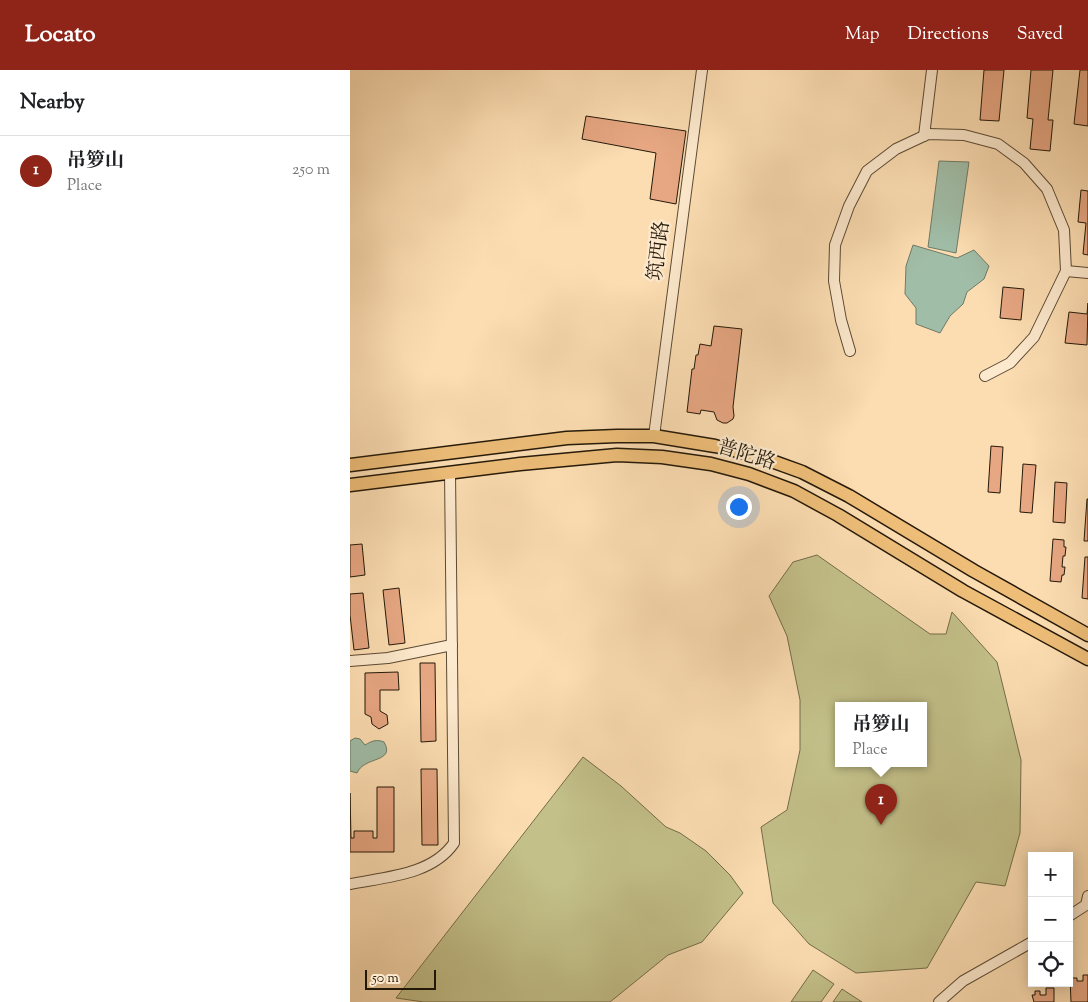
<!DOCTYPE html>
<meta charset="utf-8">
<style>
body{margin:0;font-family:"Sorts Mill Goudy","Noto Serif SC",serif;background:#f6f6f6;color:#202124}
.controls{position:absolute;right:15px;bottom:15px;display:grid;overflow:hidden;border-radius:0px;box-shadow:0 2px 12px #0003}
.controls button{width:45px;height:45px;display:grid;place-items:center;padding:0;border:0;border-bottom:1px solid #e0e0e0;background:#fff;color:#202124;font:25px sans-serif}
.scale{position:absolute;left:15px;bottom:12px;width:71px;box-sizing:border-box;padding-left:5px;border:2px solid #241909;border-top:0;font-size:14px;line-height:18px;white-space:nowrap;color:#241909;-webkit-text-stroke:4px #fde9cd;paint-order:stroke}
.you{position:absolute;left:388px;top:436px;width:18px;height:18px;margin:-12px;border:4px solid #fff;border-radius:50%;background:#1a73e8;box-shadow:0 0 0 8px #1a73e833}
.badge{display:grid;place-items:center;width:32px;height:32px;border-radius:50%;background:#8f2418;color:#fff;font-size:16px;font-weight:700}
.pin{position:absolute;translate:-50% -41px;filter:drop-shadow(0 1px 2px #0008)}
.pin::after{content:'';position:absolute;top:26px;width:18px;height:15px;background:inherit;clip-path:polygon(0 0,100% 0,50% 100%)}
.popup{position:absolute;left:485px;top:632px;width:92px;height:65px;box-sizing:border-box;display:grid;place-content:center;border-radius:0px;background:#fff;filter:drop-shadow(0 1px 4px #0005);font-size:16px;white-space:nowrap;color:#757577}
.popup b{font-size:19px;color:#202124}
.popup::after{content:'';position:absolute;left:50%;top:100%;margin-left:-10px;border:10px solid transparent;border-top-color:#fff}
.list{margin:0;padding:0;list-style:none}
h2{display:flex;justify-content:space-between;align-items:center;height:65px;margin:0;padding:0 20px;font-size:21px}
h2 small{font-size:16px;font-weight:400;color:#757577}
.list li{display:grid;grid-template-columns:32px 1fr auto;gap:15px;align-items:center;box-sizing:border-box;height:70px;padding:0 20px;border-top:1px solid #e0e0e0}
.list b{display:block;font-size:19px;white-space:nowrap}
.list p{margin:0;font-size:16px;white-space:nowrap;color:#757577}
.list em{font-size:16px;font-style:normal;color:#757577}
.icon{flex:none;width:28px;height:28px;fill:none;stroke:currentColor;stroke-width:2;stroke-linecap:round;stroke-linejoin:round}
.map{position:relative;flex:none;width:738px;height:932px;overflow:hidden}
header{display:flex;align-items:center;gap:30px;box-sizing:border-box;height:70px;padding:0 25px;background:#8f2418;color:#fff}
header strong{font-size:24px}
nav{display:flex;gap:28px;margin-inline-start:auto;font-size:18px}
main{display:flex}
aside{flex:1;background:#fff}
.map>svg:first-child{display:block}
.green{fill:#c3c089;stroke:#746c49;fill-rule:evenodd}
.water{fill:#a0bda7;stroke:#6e7b68}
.building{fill:#e7a783;stroke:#241909}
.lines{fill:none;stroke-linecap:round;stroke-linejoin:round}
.minor-casing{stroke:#5a4a33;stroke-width:12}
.major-casing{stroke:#241909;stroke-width:15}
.minor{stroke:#fde9cd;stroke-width:10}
.major{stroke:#eebe79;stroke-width:12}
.labels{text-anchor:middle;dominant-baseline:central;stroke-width:4.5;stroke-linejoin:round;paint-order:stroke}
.street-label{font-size:20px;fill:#241909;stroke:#fde9cd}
</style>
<header>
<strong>Locato</strong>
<nav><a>Map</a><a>Directions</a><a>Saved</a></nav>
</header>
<main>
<aside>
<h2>Nearby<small></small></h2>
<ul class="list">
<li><span class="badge">1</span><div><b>吊箩山</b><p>Place</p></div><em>250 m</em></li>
</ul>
</aside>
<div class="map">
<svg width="738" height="932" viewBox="0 0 738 932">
<rect width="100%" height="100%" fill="#fcddb2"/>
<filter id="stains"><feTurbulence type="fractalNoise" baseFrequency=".004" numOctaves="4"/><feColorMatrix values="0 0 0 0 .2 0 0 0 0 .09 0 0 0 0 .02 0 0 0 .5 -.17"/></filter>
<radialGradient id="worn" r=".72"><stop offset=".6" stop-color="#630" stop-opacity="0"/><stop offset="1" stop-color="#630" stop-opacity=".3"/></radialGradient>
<g class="green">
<path d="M 467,485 L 580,564 L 596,564 L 602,542 L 647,592 L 671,690 L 670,763 L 655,816 L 626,812 L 577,898 L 506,903 L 459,874 L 423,833 L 411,757 L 437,740 L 450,680 L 450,630 L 437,566 L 419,526 L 443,492 ZM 574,636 L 574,694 L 488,694 L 488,636 Z"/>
<polygon points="233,687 271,716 316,757 330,763 356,781 380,805 393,823 352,872 318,885 260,932 74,932 46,928"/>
<polygon points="463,900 484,914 471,932 441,932"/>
<polygon points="492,919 512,932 483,932"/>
</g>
<g class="water">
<polygon points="589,91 619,92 606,183 578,177"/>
<polygon points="563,175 607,188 624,180 639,196 634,209 617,222 613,234 600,246 590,263 566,254 566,238 555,224 556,196"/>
<path d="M 5,668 L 10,669 L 15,675 C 22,671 26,669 34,672 C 46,693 14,686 7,703 L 0,701 L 0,671 Z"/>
</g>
<g class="building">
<polygon points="634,0 654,0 649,51 630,50"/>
<polygon points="681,0 703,0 698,50 703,50 700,81 680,79 683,49 677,48"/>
<polygon points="730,0 738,0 738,56 724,54"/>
<polygon points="236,46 336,61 326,134 300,129 306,83 232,69"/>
<polygon points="731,120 738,121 738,185 733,184 736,153 728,152"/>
<polygon points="653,217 674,219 671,250 650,248"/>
<polygon points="738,233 737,275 715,273 719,242 737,244"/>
<polygon points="364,256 392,259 383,337 384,346 383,349 377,353 373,353 367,350 364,342 351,340 350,344 337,342 342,299 344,299 346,285 348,285 350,274 361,276"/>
<polygon points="641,376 653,377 650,423 638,422"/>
<polygon points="673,394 686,395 682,443 670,442"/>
<polygon points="705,412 717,413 715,453 703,452"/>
<polygon points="737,429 738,429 738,471 734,471"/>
<polygon points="703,469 714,470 714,477 716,477 715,486 713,486 712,497 715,497 714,505 712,505 711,512 700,511"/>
<polygon points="12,474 15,505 0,507 0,475"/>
<polygon points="735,487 738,487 738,529 732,528"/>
<polygon points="49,518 55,573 39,575 33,520"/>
<polygon points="13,523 19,578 4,580 0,545 0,524"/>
<polygon points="70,593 85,593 86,671 71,672"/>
<polygon points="48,602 49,620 30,620 30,641 37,645 38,654 29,659 22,654 21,647 15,644 15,603"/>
<polygon points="71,699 87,699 88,775 72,775"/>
<polygon points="27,717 44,717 44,782 0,782 0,723 1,768 4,768 4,761 23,761 23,768 27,768"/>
<polygon points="733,905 738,905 738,932 721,932 720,908 727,908 727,911 733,911"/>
<polygon points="696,918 704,918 704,932 684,932 682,925 685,925 685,921 690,921 690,925 696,925"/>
</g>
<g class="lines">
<defs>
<g id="minor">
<polyline points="574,66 582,0"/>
<polyline points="716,201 738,203"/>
<polyline points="500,281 491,250 484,211 485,175 499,136 517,101 546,79 578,64 614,65 648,74 674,93 697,119 714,160 716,201 684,267 660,293 635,306"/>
<polyline points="304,366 352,0"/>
<polyline points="0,591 38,588 102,575"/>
<path d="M 0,814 C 36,807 82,805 104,773 L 100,402"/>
<polyline points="719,846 736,835 738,826"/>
<polyline points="589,932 613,911 682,872"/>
</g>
<g id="major">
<polyline points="0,395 217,368 267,366 304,366 365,376 405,385 452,402 499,426 624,501 738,565"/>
<polyline points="0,415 170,394 267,385 312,387 361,394 399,404 444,421 488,445 613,521 738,589"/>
</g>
</defs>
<use href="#minor" class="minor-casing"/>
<use href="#major" class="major-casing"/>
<use href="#minor" class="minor"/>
<use href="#major" class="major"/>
</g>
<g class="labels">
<g class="street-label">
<text transform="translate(310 181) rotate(-83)">筑西路</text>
<text transform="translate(396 386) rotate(17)">普陀路</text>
</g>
</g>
<rect width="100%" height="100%" filter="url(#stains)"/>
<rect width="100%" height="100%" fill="url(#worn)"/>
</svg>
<div class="controls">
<button>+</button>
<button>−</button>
<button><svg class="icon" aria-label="locate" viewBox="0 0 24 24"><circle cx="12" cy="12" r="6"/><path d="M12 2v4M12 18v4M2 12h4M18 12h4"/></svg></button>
</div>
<div class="scale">50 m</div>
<div class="you"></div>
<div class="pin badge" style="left:531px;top:755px">1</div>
<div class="popup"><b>吊箩山</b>Place</div>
</div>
</main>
